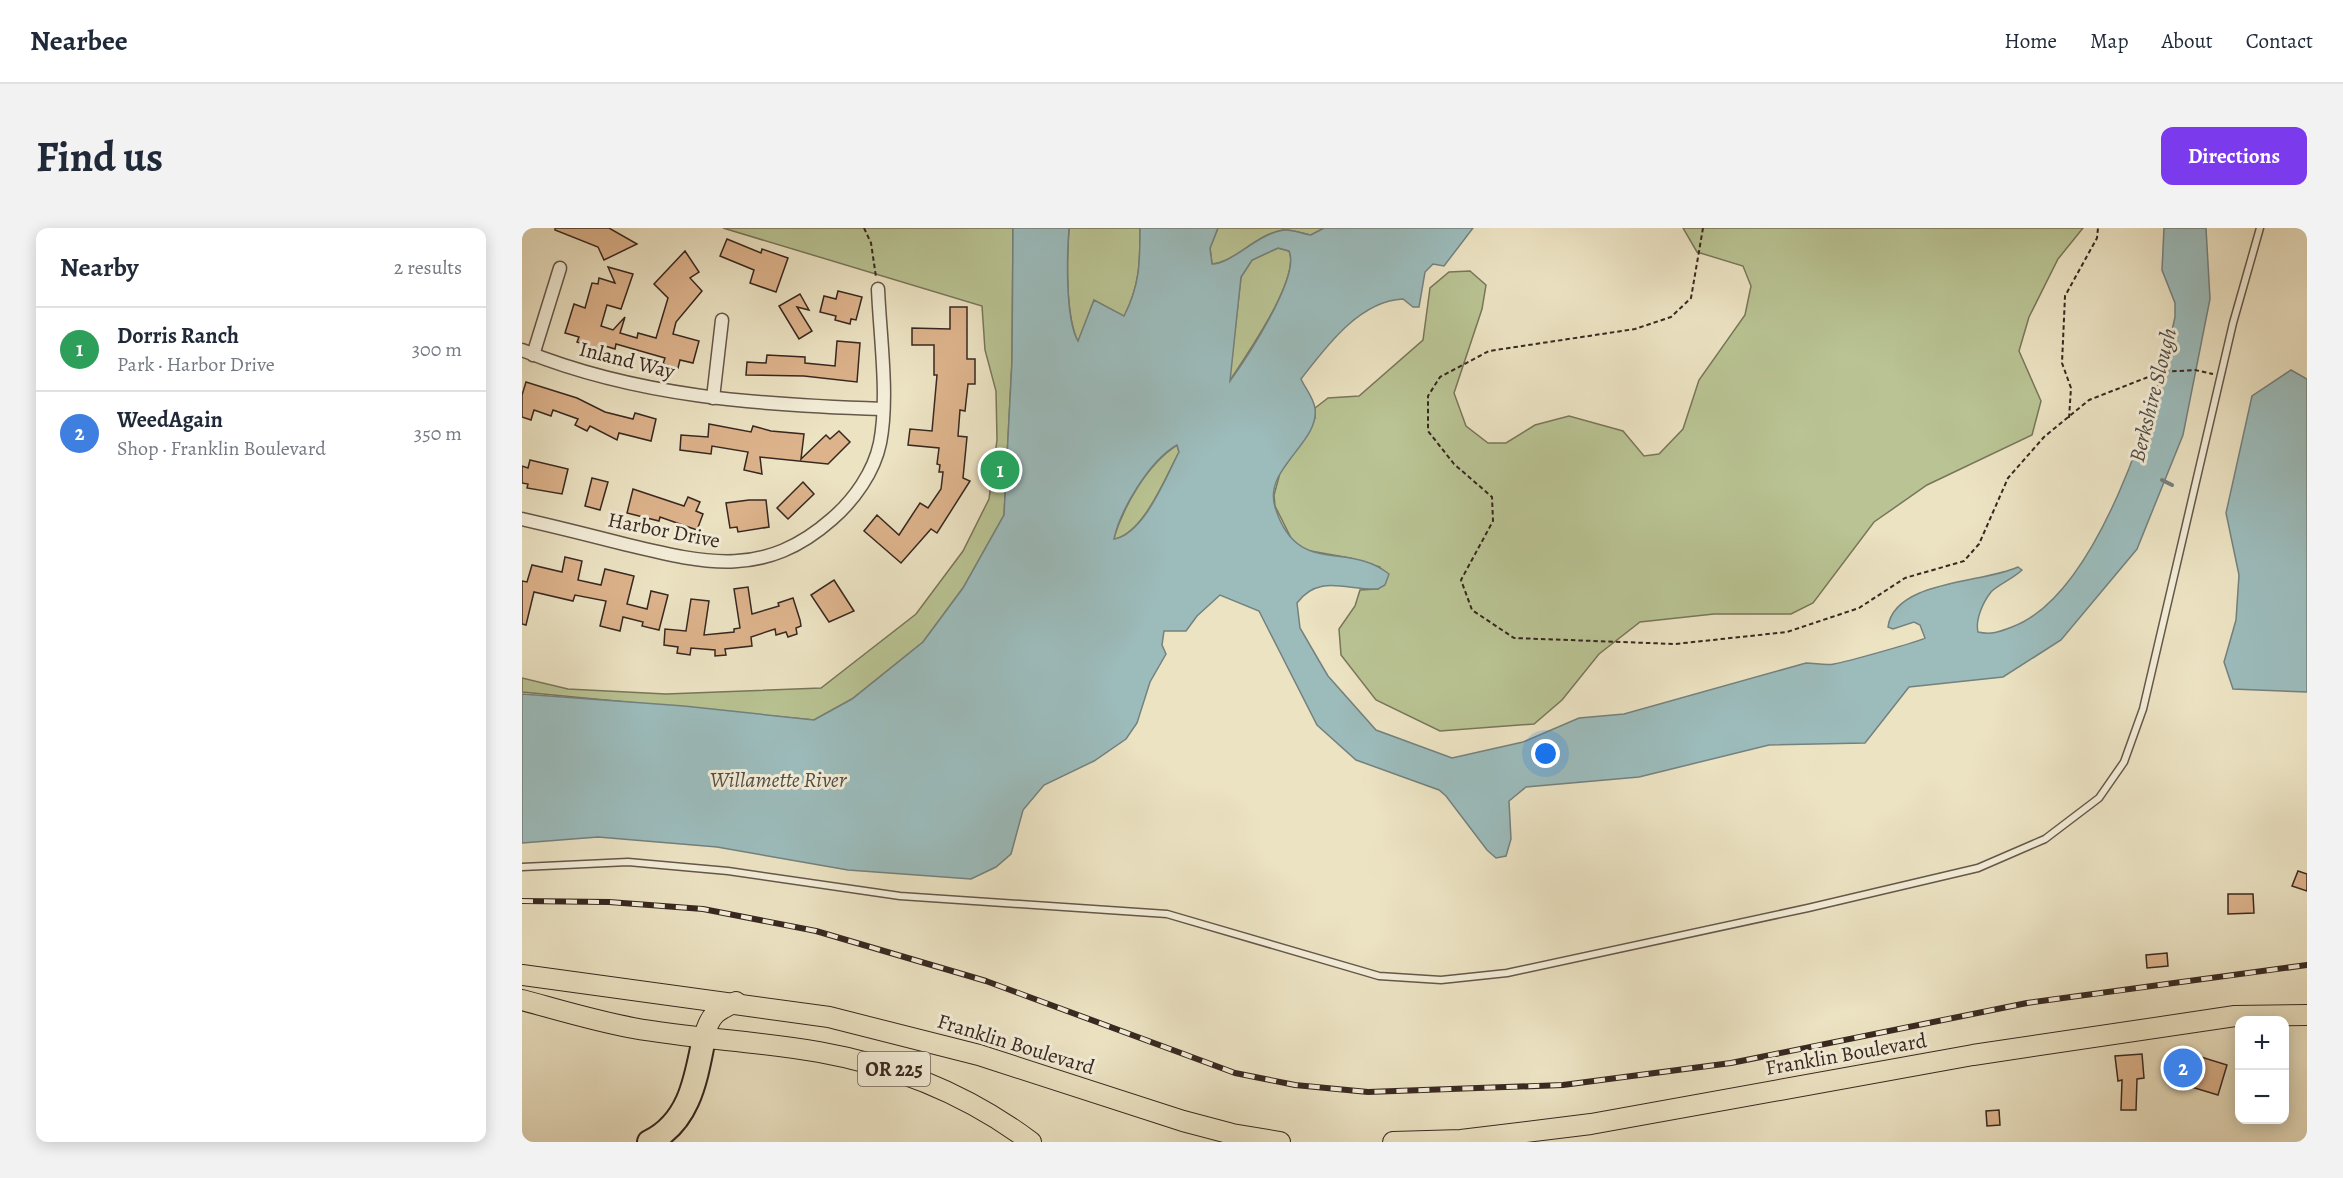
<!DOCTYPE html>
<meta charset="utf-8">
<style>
body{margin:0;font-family:Alegreya,serif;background:#f2f2f3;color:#1f2937}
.controls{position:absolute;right:18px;bottom:18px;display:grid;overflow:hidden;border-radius:12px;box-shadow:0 3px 15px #0003}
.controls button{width:54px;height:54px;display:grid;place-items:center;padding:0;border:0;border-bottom:2px solid #e0e1e3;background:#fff;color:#1f2937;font:30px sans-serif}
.you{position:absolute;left:1024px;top:526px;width:21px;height:21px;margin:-15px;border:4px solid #fff;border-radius:50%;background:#1a73e8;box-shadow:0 0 0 9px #1a73e833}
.badge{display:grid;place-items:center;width:39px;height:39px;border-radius:50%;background:#7c3aed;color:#fff;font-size:20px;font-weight:700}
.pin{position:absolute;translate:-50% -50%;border:3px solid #fff;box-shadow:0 2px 6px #0006}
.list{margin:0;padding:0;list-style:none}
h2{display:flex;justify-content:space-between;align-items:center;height:78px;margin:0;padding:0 24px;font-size:26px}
h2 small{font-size:20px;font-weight:400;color:#747a83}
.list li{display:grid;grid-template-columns:39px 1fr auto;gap:18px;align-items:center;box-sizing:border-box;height:84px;padding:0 24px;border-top:2px solid #e0e1e3}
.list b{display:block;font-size:22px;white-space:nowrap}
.list p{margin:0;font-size:20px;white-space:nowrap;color:#747a83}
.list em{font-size:20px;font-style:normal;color:#747a83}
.map{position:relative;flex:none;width:1785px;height:914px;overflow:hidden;border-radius:12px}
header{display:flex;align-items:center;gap:36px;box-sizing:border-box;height:84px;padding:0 30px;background:#fff;border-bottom:2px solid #e0e1e3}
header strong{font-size:28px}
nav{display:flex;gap:33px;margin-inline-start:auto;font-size:21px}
.intro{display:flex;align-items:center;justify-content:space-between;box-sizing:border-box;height:144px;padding:0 36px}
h1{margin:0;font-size:42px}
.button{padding:15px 27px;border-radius:12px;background:#7c3aed;color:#fff;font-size:21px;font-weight:700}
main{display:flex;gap:36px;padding:0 36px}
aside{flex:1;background:#fff;border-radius:12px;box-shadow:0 3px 15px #0003}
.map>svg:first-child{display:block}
.green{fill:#b9c393;stroke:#78765a;stroke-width:1.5}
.water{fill:#9cbcbc;stroke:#74817e;stroke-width:1.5;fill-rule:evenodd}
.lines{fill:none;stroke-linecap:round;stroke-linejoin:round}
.stream{stroke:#74817e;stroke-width:4}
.building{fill:#ddb38c;stroke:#382821;stroke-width:1.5}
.lane-casing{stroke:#65574a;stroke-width:9}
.street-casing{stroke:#65574a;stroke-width:15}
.primary-casing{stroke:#382821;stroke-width:22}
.highway-casing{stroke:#382821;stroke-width:26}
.path{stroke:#382821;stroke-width:2;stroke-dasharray:4.5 3;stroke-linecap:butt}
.lane{stroke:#f3edd8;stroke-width:6}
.street{stroke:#f3edd8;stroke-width:12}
.primary{stroke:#ece3c3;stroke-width:20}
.highway{stroke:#ece3c3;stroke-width:22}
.rail-casing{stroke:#382821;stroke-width:6}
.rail{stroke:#f3edd8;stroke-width:4;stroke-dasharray:11;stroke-linecap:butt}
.labels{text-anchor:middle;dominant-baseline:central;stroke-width:6;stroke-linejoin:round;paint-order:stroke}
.shield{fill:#f3edd8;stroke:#706358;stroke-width:1.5}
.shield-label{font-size:20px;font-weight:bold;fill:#382821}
.street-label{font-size:21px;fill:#382821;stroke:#f3edd8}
.water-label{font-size:22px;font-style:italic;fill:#514d48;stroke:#f3edd8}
</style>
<header>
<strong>Nearbee</strong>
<nav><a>Home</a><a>Map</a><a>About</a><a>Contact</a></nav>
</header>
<div class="intro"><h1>Find us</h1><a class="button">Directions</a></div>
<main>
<aside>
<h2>Nearby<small>2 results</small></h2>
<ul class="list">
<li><span class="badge" style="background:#2e9e5b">1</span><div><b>Dorris Ranch</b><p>Park · Harbor Drive</p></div><em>300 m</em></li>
<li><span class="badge" style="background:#3f7fe0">2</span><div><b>WeedAgain</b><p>Shop · Franklin Boulevard</p></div><em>350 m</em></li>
</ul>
</aside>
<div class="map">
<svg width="1785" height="914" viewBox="0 0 1785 914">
<rect width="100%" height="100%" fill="#ece3c3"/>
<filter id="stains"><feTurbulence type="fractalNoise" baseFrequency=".00333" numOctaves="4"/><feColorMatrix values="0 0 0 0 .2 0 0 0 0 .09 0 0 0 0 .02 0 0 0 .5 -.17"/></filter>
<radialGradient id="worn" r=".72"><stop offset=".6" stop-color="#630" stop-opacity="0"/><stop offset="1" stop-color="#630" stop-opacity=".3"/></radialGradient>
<g class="green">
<polygon points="201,0 491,0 490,133 482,287 441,360 401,414 330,471 292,492 0,464 0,450 46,461 144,466 299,460 394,386 441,323 467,271 475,212 474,163 463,122 460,78"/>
<path d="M 547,0 L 618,0 C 618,35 618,57 602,89 L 572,72 L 556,114 C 543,86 545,31 547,0 Z"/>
<path d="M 696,0 L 802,0 L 789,7 C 781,6 770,1 761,2 C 734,6 712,35 690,36 L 688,20 Z"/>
<polygon points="1161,0 1561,0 1536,31 1507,89 1497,123 1519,173 1510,207 1405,257 1352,294 1291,375 1269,386 1192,386 1118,394 1077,426 1040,472 1012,496 918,503 854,472 819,427 817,401 833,378 838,362 856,361 858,339 828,330 783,322 770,312 753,278 752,267 758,245 784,208 793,190 793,180 806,170 837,168 901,112 908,60 927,44 948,43 964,57 960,81 932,165 944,198 966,215 984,215 1013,197 1047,188 1101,203 1122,228 1137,226 1161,201 1177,152 1223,87 1229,58 1221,38 1175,24"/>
<path d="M 756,20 L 767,23 C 779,50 723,129 707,154 L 719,49 L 730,32 Z"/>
<path d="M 655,217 L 657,224 C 643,250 622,305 591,312 C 602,278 624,237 655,217 Z"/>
</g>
<g class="water">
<path d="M 491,0 L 547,0 C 545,27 543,91 556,113 L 572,72 L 602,88 C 618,57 618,34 618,0 L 696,0 L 688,20 L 690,36 C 712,35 734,6 762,2 C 770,1 781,6 789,7 L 802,0 L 951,0 L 922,38 L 911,36 L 903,44 L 897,79 L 891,79 L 881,71 C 837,73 804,119 779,151 C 783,160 791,169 793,180 C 798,215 741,240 753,279 C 775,350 825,312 867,346 L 863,357 L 856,361 C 826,363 797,345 775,375 L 778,400 L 796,431 L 806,448 L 854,502 L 930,530 L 1001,514 L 1057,490 L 1102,486 L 1284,435 C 1293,435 1304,438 1312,436 C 1324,434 1399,413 1403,410 L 1398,397 L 1392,394 L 1371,401 L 1366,399 C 1372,352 1463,355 1496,339 L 1500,342 C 1492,350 1474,358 1469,364 C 1461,374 1453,392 1456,404 C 1469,407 1477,404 1490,399 C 1577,367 1635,173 1653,89 L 1653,75 L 1640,42 L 1642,0 L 1684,0 L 1688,71 L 1661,207 L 1615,321 L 1539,412 L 1481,449 L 1387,459 L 1343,515 L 1247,517 L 1117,549 L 1004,559 L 987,573 L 989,611 L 984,628 L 974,630 L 965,622 L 924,568 L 917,562 L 834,532 L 795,497 L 737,383 L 698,367 L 675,388 L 664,403 L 642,403 L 640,417 L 644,426 L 628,454 L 615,495 L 604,511 L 572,533 L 522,557 L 501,582 L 489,626 L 474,639 L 449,651 L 326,642 L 195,619 L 76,609 L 0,615 L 0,466 L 162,478 L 292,492 L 330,471 L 401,414 L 441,360 L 482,287 L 490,133 ZM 756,20 L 767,23 C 779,48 724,131 708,153 L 719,49 L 730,32 ZM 655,217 L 657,224 C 644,249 622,306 592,311 C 598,282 628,232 655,217 Z"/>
<polygon points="1769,142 1785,151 1785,464 1711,461 1702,434 1714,392 1717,347 1704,285 1730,168"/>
</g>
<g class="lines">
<polyline class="stream" points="1640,252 1650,257"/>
</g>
<g class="building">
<polygon points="33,0 87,0 115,16 82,32 76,19 33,2"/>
<polygon points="205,11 239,25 240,21 266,30 254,64 228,55 232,42 198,28"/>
<polygon points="163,23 177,44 168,50 180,63 154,94 151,106 177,113 171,135 158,132 156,140 141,136 143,130 94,116 93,121 83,118 82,122 55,114 57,109 43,105 52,76 63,80 70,55 76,56 77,50 93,55 86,39 111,46 99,81 85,77 79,98 91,102 103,89 98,105 115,110 116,105 134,110 146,70 132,56"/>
<polygon points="316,63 340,69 334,92 329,91 328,96 313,92 314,88 298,84 302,68 314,71"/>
<polygon points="278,66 287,82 275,79 290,103 277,111 257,78"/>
<polygon points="428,79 445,79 445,131 453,131 453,156 446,156 443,183 438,182 436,208 445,209 441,250 448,253 415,305 409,301 379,335 342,303 355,287 377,307 398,275 406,280 419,261 421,244 417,244 418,237 415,236 417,220 386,217 388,201 410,203 415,147 412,147 412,117 390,117 390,100 428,101"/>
<polygon points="315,113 338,115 335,154 282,148 224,147 225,134 244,135 245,127 283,129 283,135 313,138"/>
<polygon points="4,154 55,170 83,184 111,191 113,185 134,191 129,213 97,205 95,212 68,198 65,203 53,197 56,191 31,182 29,188 12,182 9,192 0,189 0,167"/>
<polygon points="187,196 229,204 231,198 249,203 282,206 279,231 304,207 308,211 317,203 328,214 306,236 238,229 240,246 222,242 226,224 190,218 189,226 158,222 159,207 186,209"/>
<polygon points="8,232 46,241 40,266 5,260 6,256 0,255 0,238 6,240"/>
<polygon points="70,250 86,254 78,282 63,278"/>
<polygon points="281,254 292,266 266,291 255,280"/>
<polygon points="111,261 162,278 166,269 178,274 174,283 181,286 175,302 138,289 137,293 105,285"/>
<polygon points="227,272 244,272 247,299 216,304 215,299 208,300 204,275"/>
<polygon points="43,329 60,333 56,352 79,357 83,341 112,348 105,376 125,381 129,363 146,367 137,402 120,398 121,394 101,389 98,403 78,398 84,373 53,367 51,373 12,364 4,397 0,396 0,353 5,354 10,337 40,344"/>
<polygon points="312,352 332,383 307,394 289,367"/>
<polygon points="226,359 230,386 257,378 256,375 271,370 278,392 279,398 274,400 275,406 266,409 264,404 254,407 253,401 229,409 230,418 203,421 204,427 193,428 193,422 169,420 168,427 155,425 156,419 142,417 143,401 164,403 169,371 187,373 182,407 212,404 212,401 218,400 212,361"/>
<polygon points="1776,643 1785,646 1785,663 1770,658"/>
<polygon points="1706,666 1731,666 1732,685 1706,686"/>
<polygon points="1645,725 1646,738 1625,740 1624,727"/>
<polygon points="1653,821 1705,837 1696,867 1643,851"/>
<polygon points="1620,826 1622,850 1615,851 1614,882 1599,882 1600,852 1596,853 1593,828"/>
<polygon points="1477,882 1478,897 1465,898 1464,883"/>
</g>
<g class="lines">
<defs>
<polyline id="lane" points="0,639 106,634 206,643 378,668 645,686 857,748 919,752 985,745 1286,680 1456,640 1523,611 1577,570 1602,534 1621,481 1711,95 1738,0"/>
<g id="street">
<path d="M 0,122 C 115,169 238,177 361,181"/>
<polyline points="11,127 38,40"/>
<polyline points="191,170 200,92"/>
<path d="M 0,291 C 35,299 71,308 106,317 C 185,336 243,350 310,291 C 332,272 352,244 358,215 C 367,169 358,109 356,61"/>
</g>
<g id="primary">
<polyline points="0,747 307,789 457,827 661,893 710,906 758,914"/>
<path d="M 0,772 C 37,782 73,793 111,800 C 172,811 235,813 297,824 C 376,838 445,866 509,914"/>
<path d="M 182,810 C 187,788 193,783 214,774"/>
<polyline points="871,914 939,912 1069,896 1451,827 1713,788 1785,787"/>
</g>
<path id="highway" d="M 127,914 C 168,894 174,850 182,810"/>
</defs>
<use href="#lane" class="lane-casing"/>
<use href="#street" class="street-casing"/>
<use href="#primary" class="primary-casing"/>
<use href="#highway" class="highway-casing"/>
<g class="path">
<polyline points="342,0 349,15 354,49"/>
<polyline points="1181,0 1169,70 1149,89 1113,101 967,123 918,149 906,168 906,203 932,236 970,269 971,293 939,352 950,382 992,410 1153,416 1265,404 1337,380 1383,350 1442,333 1457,316 1486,250 1522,209 1567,172 1639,144 1673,142 1691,146"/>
<polyline points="1547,190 1549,160 1540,135 1543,68 1575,10 1576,0"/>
</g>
<use href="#lane" class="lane"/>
<use href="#street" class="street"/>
<use href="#primary" class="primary"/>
<use href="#highway" class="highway"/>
<defs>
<polyline id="rail" points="0,673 87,674 181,681 294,703 464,753 713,845 773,857 846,864 1041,857 1209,835 1505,775 1785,737"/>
</defs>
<use href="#rail" class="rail-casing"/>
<use href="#rail" class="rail"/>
</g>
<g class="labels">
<rect class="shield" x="336" y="824" width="72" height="34" rx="4.5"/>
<g class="shield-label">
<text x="372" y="841">OR 225</text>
</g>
<g class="street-label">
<text transform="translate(105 132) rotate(14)">Inland Way</text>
<text transform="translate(142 302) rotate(11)">Harbor Drive</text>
<text transform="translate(494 816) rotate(17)">Franklin Boulevard</text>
<text transform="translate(1324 826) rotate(-10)">Franklin Boulevard</text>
</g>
<g class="water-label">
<text transform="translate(1631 167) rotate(-76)">Berkshire Slough</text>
<text x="256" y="552">Willamette River</text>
</g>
</g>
<rect width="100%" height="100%" filter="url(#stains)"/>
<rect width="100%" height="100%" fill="url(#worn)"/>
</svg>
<div class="controls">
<button>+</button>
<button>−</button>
</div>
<div class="you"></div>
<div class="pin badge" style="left:478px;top:242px;background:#2e9e5b">1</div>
<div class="pin badge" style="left:1661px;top:840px;background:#3f7fe0">2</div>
</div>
</main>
